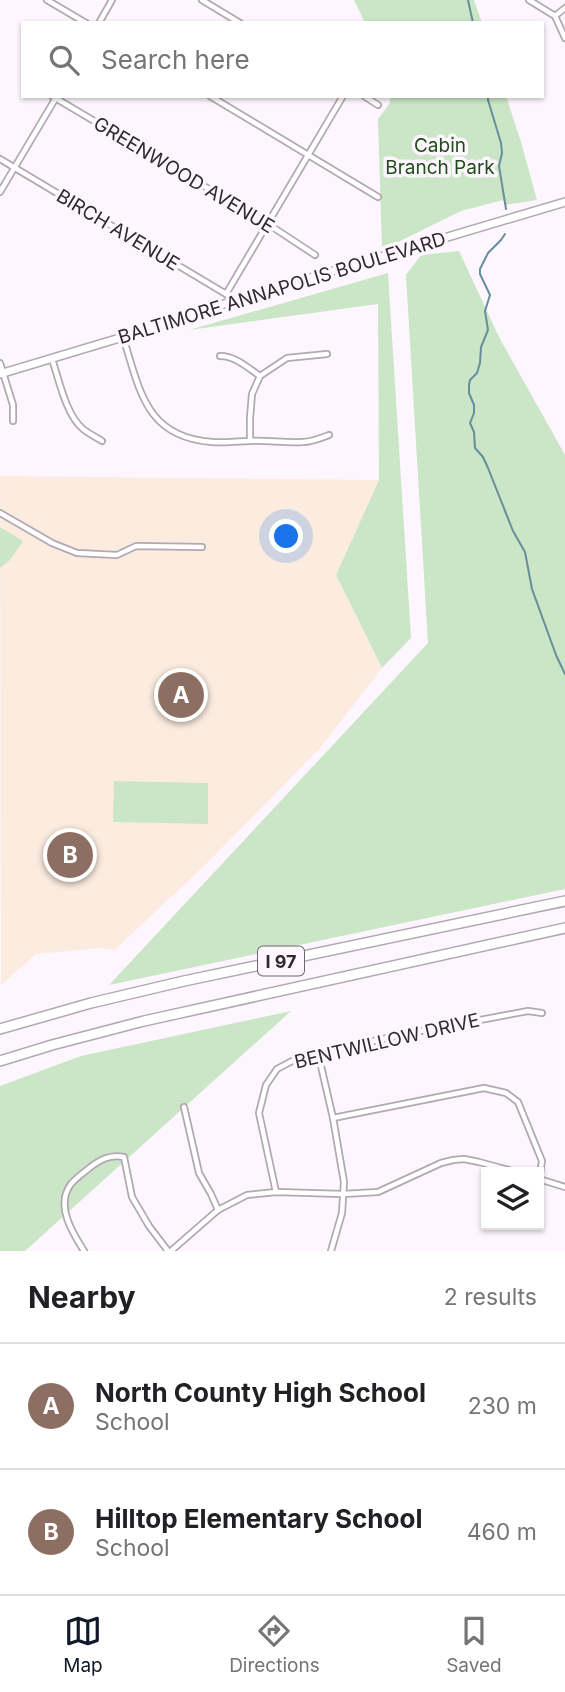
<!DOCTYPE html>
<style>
body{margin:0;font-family:Inter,sans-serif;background:#f6f6f6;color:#202124}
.controls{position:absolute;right:21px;bottom:21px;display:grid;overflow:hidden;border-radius:0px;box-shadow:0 2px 5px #0004}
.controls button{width:63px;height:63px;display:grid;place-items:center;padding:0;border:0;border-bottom:2px solid #e0e0e0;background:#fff;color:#202124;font:35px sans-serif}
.you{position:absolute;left:287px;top:537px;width:24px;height:24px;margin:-18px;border:5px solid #fff;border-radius:50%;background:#1a73e8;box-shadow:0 0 0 10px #1a73e833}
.badge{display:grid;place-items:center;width:46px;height:46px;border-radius:50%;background:#111827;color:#fff;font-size:23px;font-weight:700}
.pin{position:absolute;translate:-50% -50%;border:4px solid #fff;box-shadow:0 2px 7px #0006}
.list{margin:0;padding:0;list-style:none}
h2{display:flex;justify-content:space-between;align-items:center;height:91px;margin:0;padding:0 28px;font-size:30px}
h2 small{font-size:23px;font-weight:400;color:#757577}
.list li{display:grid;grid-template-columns:46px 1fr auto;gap:21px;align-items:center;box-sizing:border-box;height:126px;padding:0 28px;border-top:2px solid #e0e0e0}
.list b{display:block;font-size:26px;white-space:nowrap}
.list p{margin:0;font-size:23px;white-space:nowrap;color:#757577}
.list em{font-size:23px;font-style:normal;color:#757577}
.icon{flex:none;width:38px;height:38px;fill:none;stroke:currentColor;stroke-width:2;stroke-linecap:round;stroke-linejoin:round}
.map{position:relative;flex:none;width:565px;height:1251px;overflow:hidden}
.search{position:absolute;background:#fff;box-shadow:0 2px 5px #0004;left:21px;right:21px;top:21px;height:77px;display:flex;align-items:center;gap:18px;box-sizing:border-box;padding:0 24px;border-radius:0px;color:#757577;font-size:26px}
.sheet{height:343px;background:#fff}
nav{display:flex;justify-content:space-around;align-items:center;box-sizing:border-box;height:98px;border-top:2px solid #e0e0e0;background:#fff;font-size:19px;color:#757577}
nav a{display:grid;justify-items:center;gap:4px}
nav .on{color:#111827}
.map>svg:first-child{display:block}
.education{fill:#fcece0}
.green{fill:#cae6c6}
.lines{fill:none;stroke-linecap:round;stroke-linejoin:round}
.stream{stroke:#678e9b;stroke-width:2}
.street-casing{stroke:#b2a8b1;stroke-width:8}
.secondary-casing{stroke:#b2a8b1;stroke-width:10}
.highway-casing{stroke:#b2a8b1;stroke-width:12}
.street{stroke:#fff;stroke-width:4.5}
.secondary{stroke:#fff;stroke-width:7}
.highway{stroke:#fff;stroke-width:9}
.labels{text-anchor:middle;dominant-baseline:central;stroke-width:7;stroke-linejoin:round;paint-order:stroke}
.shield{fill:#fef6fe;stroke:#6c676c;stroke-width:2}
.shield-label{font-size:18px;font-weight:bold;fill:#2e2a2e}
.park-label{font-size:19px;fill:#204c19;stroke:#fef6fe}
.street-label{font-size:19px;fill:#2e2a2e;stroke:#fef6fe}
</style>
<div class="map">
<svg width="565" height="1251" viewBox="0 0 565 1251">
<rect width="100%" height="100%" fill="#fef6fe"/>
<polygon class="education" points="0,476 379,480 336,575 382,668 320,748 209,861 115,950 100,948 36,954 1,985"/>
<g class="green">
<polygon points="354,0 474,0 482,23 365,23"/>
<polygon points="390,96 506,96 521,142 537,200 505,205 503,200 461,211 382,250 378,119 390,103"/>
<polygon points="459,251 500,339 565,455 565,889 109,985 428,643 406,275 421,255"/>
<polygon points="388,273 411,638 382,668 336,575 379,480 378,304 189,330"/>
<polygon points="0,527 23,541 10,560 0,568"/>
<polygon points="114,781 208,783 208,824 113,822"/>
<polygon points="291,1011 25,1251 0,1251 0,1086 81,1056"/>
</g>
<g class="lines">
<g class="stream">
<polyline points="468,0 473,23"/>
<polyline points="488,96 488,100 501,143 502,153 499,166 506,209"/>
<polyline points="505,234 501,240 488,253 480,269 480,274 490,295 485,311 488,330 481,347 480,363 477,373 470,380 469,385 469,393 474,405 474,413 470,423 474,432 475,448 483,457 488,468 513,531 525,552 532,589 556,655 565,674"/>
</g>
<defs>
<g id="street">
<polyline points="47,0 86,23"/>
<polyline points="202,0 240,23"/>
<polyline points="529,0 555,16 565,38"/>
<polyline points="555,16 565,8"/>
<polyline points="99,23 112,0"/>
<polyline points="52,96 268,224 315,255"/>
<polyline points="210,96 378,197"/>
<polyline points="364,96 378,105"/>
<polyline points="0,159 236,300"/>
<polyline points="0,192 57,96"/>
<polyline points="226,294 343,96"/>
<path d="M 123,337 C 140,390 145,437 212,442 C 224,443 237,441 249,441 C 267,440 285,443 303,442 C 311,442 321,438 329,435"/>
<path d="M 220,356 C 235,356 247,367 260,376"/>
<path d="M 52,359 C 59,380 66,415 83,429 C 89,434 96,437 102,441"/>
<polyline points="0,363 13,405 13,421"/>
<polyline points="250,440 250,418 252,394 260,376 287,358 327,354"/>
<polyline points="0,513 52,543 77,553 117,555 136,546 202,547"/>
<polyline points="318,1053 333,1118 344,1182 342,1213 331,1251"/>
<polyline points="184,1107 199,1173 211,1194 218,1210"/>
<polyline points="333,1118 484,1088 506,1093 518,1102 542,1161 539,1179"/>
<polyline points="539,1179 565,1187"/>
<polyline points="276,1192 259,1113 266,1085 277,1069 294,1060 306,1056 405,1034 528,1011 542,1013"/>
<path d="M 84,1251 C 72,1232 55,1205 71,1184 C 76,1178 82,1174 88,1169 C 99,1160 110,1154 124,1157 L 132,1197 L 149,1226 L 168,1251"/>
<polyline points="171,1251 218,1210 247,1195 276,1192 343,1194 378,1192 441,1163 453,1160 464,1159 479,1162 516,1172"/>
</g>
<polyline id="secondary" points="0,374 123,337 236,300 565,202"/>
<g id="highway">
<polyline points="0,1029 91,1003 184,981 565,901"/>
<polyline points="0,1061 52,1045 144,1021 565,928"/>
</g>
</defs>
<use href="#street" class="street-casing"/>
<use href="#secondary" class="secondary-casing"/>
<use href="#highway" class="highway-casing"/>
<use href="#street" class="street"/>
<use href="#secondary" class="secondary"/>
<use href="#highway" class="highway"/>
</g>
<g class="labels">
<rect class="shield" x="258" y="946.5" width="46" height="29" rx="5"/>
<g class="shield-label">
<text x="281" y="961">I 97</text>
</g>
<g class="park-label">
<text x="440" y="145">Cabin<tspan x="440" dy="22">Branch Park</tspan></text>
</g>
<g class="street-label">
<text transform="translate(184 175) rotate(31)">GREENWOOD AVENUE</text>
<text transform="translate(118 230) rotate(31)">BIRCH AVENUE</text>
<text transform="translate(282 288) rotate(-17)">BALTIMORE ANNAPOLIS BOULEVARD</text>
<text transform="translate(387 1041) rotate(-13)">BENTWILLOW DRIVE</text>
</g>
</g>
</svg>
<div class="controls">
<button><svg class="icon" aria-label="layers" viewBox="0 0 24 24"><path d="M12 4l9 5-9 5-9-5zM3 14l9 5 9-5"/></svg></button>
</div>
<div class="you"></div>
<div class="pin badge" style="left:181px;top:695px;background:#8d6e63">A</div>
<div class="pin badge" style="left:70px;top:855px;background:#8d6e63">B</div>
<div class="search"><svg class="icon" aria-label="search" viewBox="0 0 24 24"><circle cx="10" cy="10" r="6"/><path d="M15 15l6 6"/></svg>Search here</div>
</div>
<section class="sheet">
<h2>Nearby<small>2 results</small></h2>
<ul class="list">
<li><span class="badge" style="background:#8d6e63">A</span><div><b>North County High School</b><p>School</p></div><em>230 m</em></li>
<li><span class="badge" style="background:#8d6e63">B</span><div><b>Hilltop Elementary School</b><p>School</p></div><em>460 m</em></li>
</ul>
</section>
<nav>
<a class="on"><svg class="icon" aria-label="map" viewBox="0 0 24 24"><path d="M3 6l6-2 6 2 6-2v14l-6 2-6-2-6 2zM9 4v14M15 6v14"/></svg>Map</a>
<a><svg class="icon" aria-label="directions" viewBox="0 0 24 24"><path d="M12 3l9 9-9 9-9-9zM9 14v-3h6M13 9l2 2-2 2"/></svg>Directions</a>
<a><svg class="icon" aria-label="saved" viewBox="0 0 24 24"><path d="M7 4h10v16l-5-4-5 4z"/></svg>Saved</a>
</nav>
